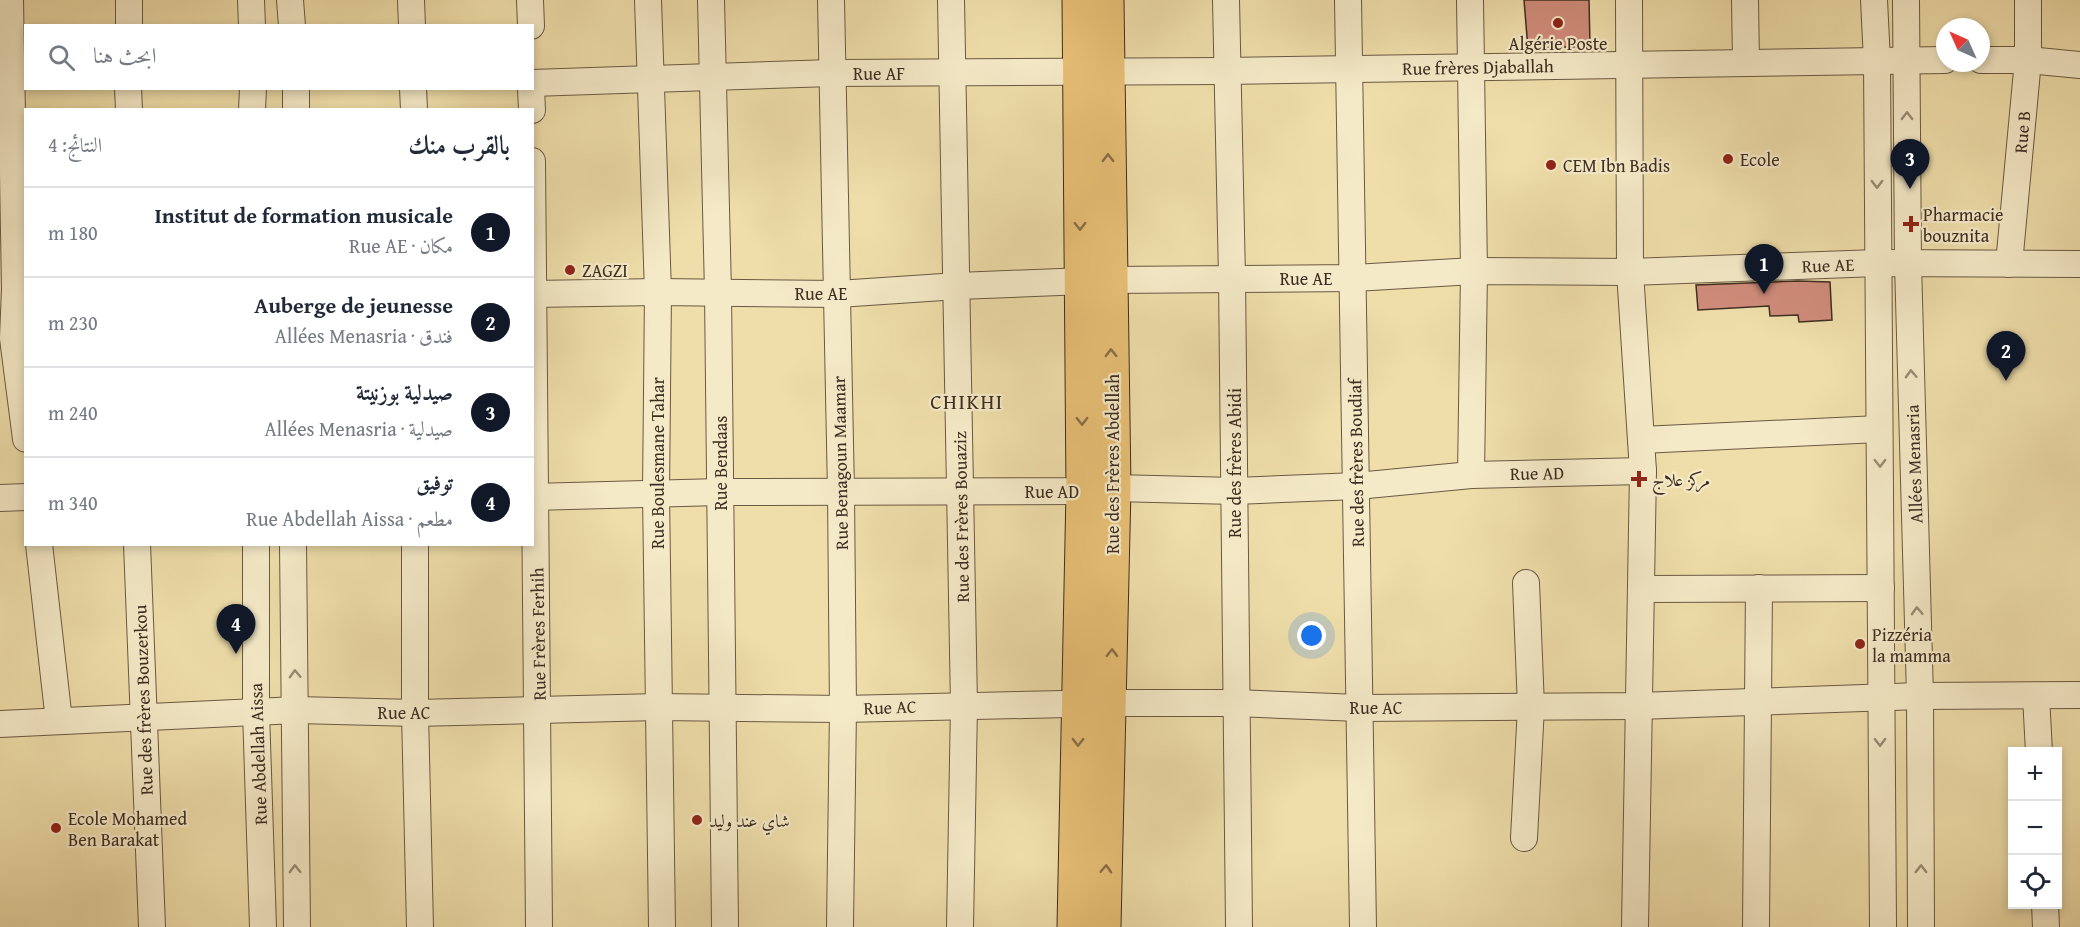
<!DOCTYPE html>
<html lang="ar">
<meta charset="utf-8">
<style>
body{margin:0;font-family:"Gentium Book Plus",Amiri,serif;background:#f6f6f7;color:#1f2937;direction:rtl}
.controls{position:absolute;right:18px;bottom:18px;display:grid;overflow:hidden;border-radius:0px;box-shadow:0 3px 9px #0003}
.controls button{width:54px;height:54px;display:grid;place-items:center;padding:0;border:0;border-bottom:2px solid #e0e1e3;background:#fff;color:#1f2937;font:30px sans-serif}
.compass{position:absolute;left:1936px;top:18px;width:54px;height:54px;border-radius:50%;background:#fff;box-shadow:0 3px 9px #0003;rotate:315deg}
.you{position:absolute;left:1312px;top:636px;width:21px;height:21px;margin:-15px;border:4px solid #fff;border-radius:50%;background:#1a73e8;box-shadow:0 0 0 9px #1a73e833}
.badge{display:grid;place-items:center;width:39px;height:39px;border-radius:50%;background:#111827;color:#fff;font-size:20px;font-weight:700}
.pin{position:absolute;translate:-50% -50px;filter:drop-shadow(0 2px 3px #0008)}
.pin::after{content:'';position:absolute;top:32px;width:21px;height:18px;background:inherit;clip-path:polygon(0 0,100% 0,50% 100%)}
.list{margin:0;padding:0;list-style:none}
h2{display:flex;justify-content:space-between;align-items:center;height:78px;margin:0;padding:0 24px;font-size:26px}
h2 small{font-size:20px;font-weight:400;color:#747a83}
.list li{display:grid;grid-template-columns:39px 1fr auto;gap:18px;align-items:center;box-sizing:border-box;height:90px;padding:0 24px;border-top:2px solid #e0e1e3}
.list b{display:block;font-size:22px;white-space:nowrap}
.list p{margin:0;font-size:20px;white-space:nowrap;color:#747a83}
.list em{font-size:20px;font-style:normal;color:#747a83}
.icon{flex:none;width:33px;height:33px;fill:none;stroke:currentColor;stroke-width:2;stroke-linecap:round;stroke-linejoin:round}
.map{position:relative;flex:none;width:2080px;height:927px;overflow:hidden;direction:ltr}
.search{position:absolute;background:#fff;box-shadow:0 3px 9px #0003;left:24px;top:24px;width:510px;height:66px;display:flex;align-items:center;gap:15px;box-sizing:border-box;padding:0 21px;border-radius:0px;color:#747a83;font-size:22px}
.panel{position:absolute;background:#fff;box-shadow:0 3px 9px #0003;left:24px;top:108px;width:510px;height:438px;border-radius:0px;direction:rtl}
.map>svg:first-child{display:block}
.building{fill:#d08c7b;stroke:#3e2d22;stroke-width:1.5}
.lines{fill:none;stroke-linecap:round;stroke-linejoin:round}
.minor-casing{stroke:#6a5944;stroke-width:28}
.major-casing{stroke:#3e2d22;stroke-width:35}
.minor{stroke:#f5eac8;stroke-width:26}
.major{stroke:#e8bf75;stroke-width:33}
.oneway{stroke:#9a8c75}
.oneway2{stroke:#8a6f47}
.poi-dot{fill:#8f2418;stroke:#f5eac8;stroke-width:2}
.labels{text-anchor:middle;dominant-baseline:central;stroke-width:4.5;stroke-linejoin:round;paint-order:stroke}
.poi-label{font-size:18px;fill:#3e2d22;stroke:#f5eac8;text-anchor:start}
.street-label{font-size:18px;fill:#3e2d22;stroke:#f5eac8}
.quarter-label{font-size:21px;letter-spacing:1.5px;fill:#3e2d22;stroke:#f5eac8}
</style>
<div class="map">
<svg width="2080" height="927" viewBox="0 0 2080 927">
<rect width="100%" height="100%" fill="#efdeaa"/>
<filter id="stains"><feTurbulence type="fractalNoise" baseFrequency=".00333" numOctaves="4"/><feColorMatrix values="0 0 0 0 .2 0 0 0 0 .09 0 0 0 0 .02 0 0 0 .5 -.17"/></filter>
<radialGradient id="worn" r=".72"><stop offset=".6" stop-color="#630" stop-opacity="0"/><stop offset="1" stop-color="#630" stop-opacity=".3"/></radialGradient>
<g class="building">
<polygon points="1524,0 1589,0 1590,46 1528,49"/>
<polygon points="1798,281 1830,282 1832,320 1799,322 1798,315 1770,316 1769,306 1698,310 1696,285"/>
</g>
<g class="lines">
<defs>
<g id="minor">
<polyline points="10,0 15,289 13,338 26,439"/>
<polyline points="251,0 252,26"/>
<polyline points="290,0 292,26"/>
<polyline points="411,0 412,26"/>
<polyline points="530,0 531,26"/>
<polyline points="648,0 658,292 656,493 662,927"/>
<polyline points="711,0 718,292 725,927"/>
<polyline points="831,0 841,492 843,709 840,927"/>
<polyline points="951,0 964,705 960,927"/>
<polyline points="1226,0 1232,278 1239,927"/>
<polyline points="1348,0 1363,927"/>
<polyline points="1470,0 1474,271 1471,475"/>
<polyline points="1629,0 1630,272 1643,471 1635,927"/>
<polyline points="1745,0 1746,63"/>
<polyline points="1874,0 1877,61 1883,927"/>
<polyline points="1906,0 1908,263 1920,696 1921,927"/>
<polyline points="129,26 129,0"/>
<polyline points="1981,60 2028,60 2080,65"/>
<polyline points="532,83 832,73 1226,71 1945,60"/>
<polyline points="128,88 129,110"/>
<polyline points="413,88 414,110"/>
<polyline points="531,88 532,110"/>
<polyline points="252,110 253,88"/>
<polyline points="296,110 296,88"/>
<polyline points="532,161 539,927"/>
<polyline points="2009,264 2028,60 2028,0"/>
<polyline points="532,294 658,292 838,294 958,286 1110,280 1354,278 1474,271 1630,272 1878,263 2080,264"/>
<polyline points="1641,440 1879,429"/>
<polyline points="532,497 720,492 1083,491 1114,488 1235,491 1357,486 1471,475 1643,471"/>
<polyline points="0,498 26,497"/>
<polyline points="39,544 59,721"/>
<polyline points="137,544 152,927"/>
<polyline points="256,544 256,711 263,927"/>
<polyline points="293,544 297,927"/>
<polyline points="415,544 415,713 420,927"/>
<polyline points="1642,589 1881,588"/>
<polyline points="2036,696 2039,752"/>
<polyline points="0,724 297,710 415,713 658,707 843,709 1111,703 1235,703 1360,708 1638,706 1920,696 2080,695"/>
<polyline points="1524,838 1531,707 1526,583"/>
<polyline points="2045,904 2046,927"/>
<polyline points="1756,927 1759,588"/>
</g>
<g id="major">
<polyline points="1074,927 1083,491 1079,0"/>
<polyline points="1104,927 1114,488 1107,0"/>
</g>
</defs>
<use href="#minor" class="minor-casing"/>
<use href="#major" class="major-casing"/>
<use href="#minor" class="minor"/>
<use href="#major" class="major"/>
</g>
<defs><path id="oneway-chevron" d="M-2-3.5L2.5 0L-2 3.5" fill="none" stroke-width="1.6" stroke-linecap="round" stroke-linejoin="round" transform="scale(1.5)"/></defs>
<g class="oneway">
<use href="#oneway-chevron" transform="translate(1907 116) rotate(-90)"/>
<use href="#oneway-chevron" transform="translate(1877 184) rotate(90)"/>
<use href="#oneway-chevron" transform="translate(1911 374) rotate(-92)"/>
<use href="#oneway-chevron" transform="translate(1880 463) rotate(89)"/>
<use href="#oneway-chevron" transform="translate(1917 611) rotate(-92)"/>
<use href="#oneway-chevron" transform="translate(295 674) rotate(-92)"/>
<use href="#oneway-chevron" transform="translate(1880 742) rotate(89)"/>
<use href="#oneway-chevron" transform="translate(295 869) rotate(-91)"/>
<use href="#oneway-chevron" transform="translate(1921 869) rotate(-90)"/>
</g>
<g class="oneway2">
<use href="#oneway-chevron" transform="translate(1108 158) rotate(-91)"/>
<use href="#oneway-chevron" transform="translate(1080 226) rotate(90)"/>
<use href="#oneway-chevron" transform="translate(1111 353) rotate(-91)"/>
<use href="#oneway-chevron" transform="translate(1082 421) rotate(89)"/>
<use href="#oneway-chevron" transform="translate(1112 653) rotate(-89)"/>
<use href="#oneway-chevron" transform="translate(1078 742) rotate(91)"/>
<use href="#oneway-chevron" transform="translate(1106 869) rotate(-88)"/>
</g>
<g class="poi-dot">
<circle cx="1558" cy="23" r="6"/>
<circle cx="1728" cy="159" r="6"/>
<circle cx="1551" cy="165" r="6"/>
<path d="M1908 215h6v6h6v6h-6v6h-6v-6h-6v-6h6z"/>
<circle cx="570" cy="270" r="6"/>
<path d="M1636 470h6v6h6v6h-6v6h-6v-6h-6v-6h6z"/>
<circle cx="1860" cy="644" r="6"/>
<circle cx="697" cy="820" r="6"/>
<circle cx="56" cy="828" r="6"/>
</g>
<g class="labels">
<g class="poi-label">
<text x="1558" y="43" text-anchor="middle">Algérie Poste</text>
<text x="1740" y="159">Ecole</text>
<text x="1563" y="165">CEM Ibn Badis</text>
<text x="1923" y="214">Pharmacie<tspan x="1923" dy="21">bouznita</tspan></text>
<text x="582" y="270">ZAGZI</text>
<text x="1652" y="479">مركز علاج</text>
<text x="1872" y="634">Pizzéria<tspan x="1872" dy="21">la mamma</tspan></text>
<text x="68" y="818">Ecole Mohamed<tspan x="68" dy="21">Ben Barakat</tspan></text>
<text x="709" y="820">شاي عند وليد</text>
</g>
<g class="street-label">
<text transform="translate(1478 67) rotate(-1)">Rue frères Djaballah</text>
<text x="879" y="73">Rue AF</text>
<text transform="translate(2022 132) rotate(-85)">Rue B</text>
<text transform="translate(1828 265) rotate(-2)">Rue AE</text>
<text x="1306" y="278">Rue AE</text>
<text x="821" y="293">Rue AE</text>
<text transform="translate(657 463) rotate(-90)">Rue Boulesmane Tahar</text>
<text transform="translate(720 463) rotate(-90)">Rue Bendaas</text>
<text transform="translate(840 463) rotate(-91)">Rue Benagoun Maamar</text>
<text transform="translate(1234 463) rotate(-90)">Rue des frères Abidi</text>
<text transform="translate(1356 463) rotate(-91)">Rue des frères Boudiaf</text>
<text transform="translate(1112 464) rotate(-90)">Rue des Frères Abdellah</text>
<text transform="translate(1914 464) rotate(-92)">Allées Menasria</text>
<text transform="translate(1537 473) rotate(-1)">Rue AD</text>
<text x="1052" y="491">Rue AD</text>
<text transform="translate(961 517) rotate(-91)">Rue des Frères Bouaziz</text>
<text transform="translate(538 634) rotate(-91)">Rue Frères Ferhih</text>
<text transform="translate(143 700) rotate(-92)">Rue des frères Bouzerkou</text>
<text transform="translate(890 707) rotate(-2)">Rue AC</text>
<text x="1376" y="707">Rue AC</text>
<text x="404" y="712">Rue AC</text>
<text transform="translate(258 754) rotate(-92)">Rue Abdellah Aissa</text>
</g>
<g class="quarter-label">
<text x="967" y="401">CHIKHI</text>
</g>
</g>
<rect width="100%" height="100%" filter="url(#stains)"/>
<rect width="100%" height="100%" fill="url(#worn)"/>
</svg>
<div class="controls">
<button>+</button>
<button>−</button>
<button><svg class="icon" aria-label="locate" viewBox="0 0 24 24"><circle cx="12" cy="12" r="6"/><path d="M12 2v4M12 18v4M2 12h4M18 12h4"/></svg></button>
</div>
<svg class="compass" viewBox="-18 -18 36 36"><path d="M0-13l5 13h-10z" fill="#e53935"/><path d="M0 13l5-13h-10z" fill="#747a83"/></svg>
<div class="you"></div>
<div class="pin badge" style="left:1764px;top:294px">1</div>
<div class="pin badge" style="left:2006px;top:381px">2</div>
<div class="pin badge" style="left:1910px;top:189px">3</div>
<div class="pin badge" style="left:236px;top:654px">4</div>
<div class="search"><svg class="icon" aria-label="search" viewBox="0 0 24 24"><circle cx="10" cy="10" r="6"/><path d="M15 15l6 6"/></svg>ابحث هنا</div>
<section class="panel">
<h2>بالقرب منك<small>النتائج: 4</small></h2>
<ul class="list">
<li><span class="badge">1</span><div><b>Institut de formation musicale</b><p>مكان · Rue AE</p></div><em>180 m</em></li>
<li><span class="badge">2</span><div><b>Auberge de jeunesse</b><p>فندق · Allées Menasria</p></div><em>230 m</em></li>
<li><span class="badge">3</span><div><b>صيدلية بوزنيتة</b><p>صيدلية · Allées Menasria</p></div><em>240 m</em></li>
<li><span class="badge">4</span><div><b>توفيق</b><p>مطعم · Rue Abdellah Aissa</p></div><em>340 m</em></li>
</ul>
</section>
</div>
